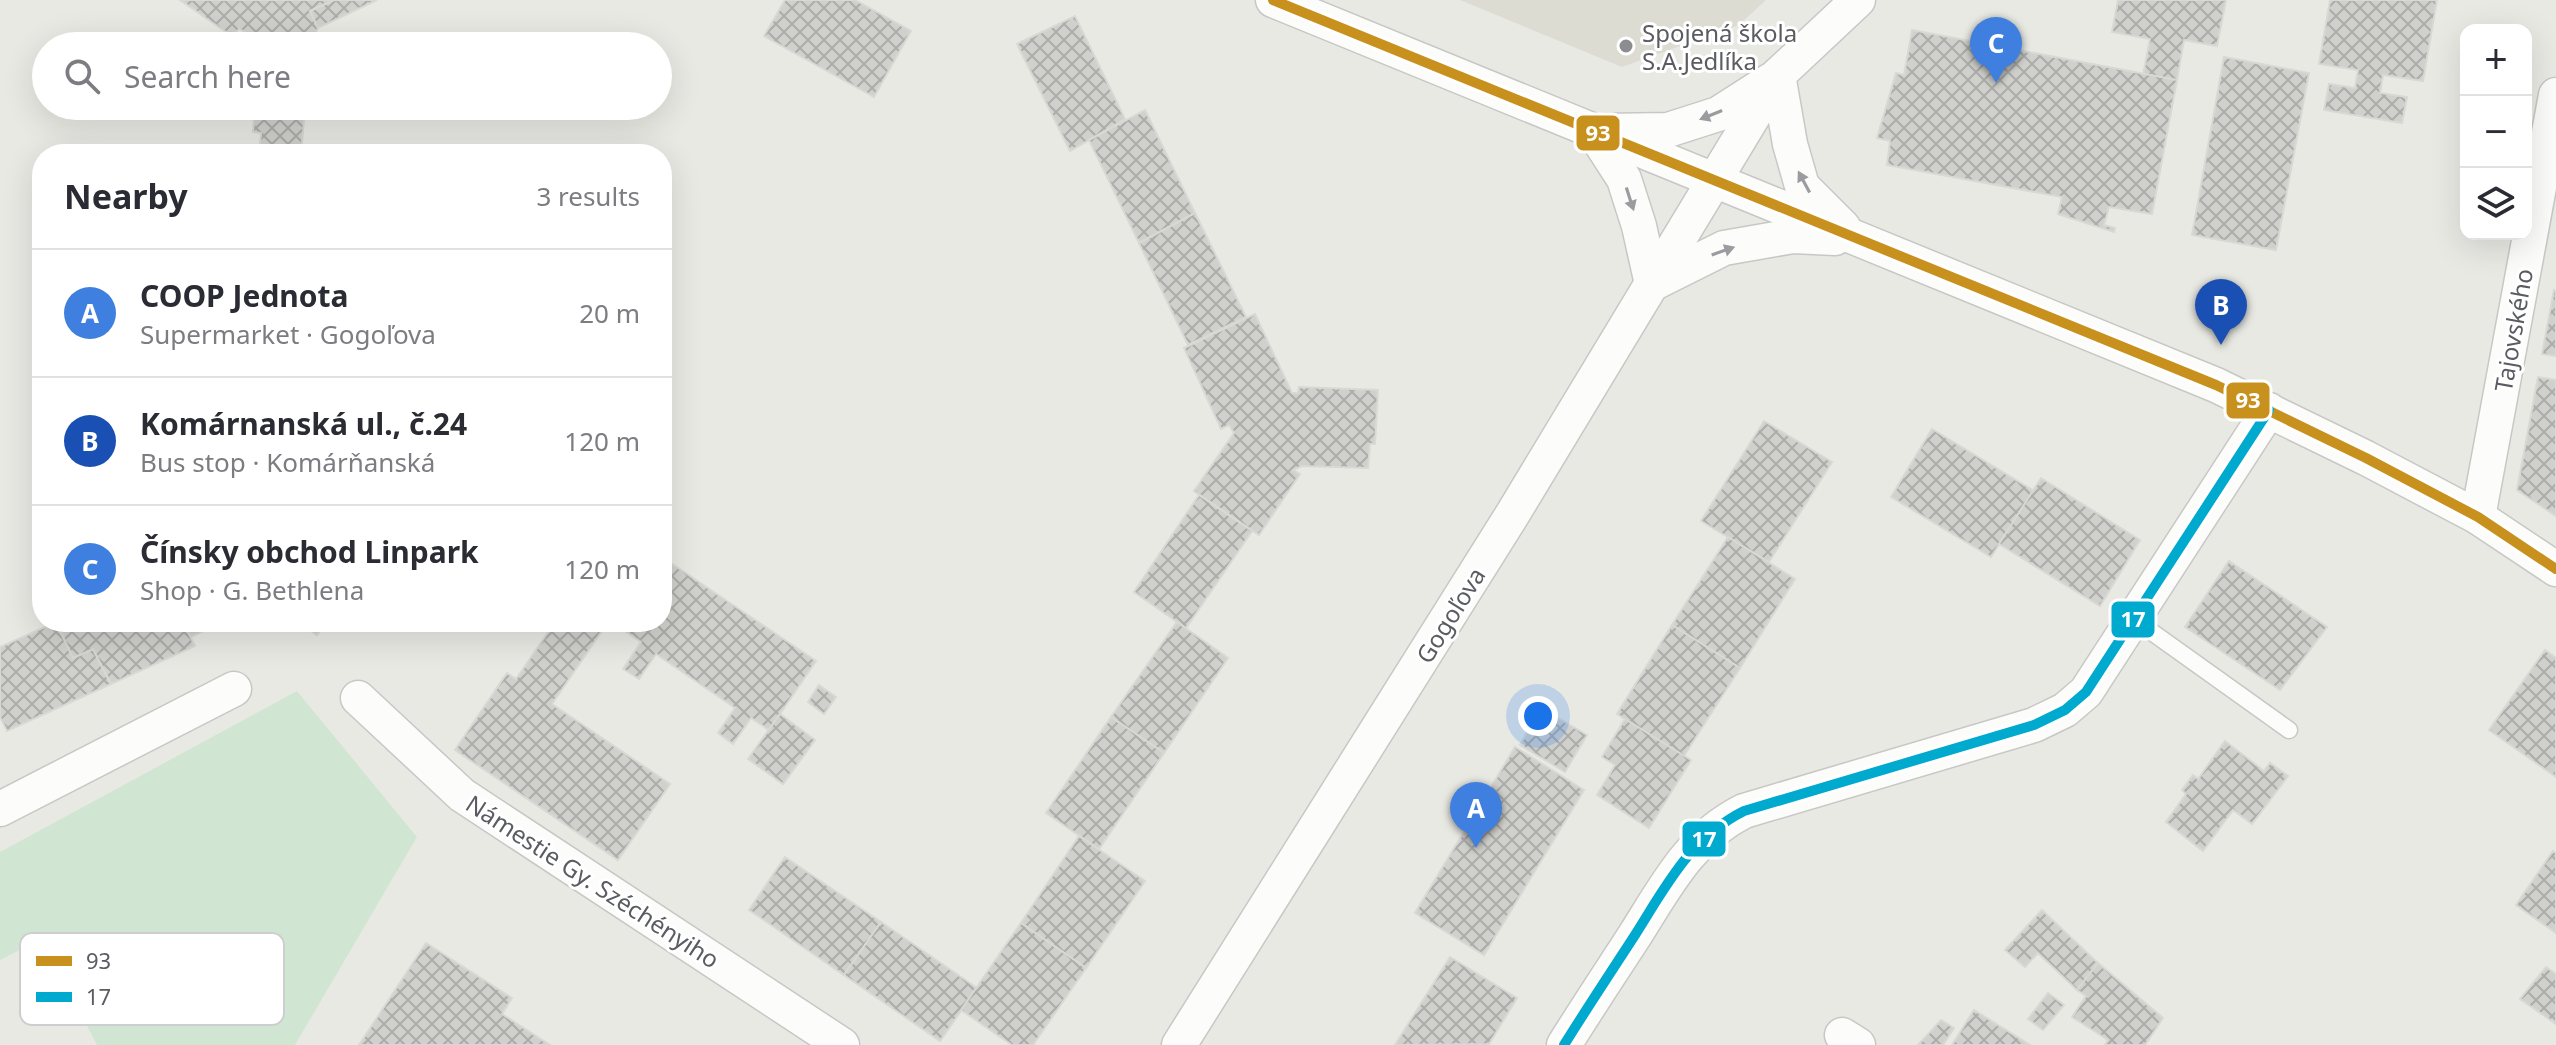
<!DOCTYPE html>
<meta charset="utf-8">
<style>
body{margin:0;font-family:"Noto Sans",sans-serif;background:#f2f2f3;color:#2b2b33}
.controls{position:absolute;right:24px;top:24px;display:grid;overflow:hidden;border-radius:16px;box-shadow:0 8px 32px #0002}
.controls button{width:72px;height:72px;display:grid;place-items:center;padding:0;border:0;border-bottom:2px solid #e1e1e2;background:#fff;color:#2b2b33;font:40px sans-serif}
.you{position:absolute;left:1538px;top:716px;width:28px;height:28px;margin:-20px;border:6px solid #fff;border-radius:50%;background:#1a73e8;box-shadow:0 0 0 12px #1a73e833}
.badge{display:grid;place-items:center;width:52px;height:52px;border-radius:50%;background:#8c8d90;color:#fff;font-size:26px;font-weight:700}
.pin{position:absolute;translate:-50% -66px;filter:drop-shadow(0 2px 4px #0008)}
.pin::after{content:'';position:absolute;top:42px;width:28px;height:24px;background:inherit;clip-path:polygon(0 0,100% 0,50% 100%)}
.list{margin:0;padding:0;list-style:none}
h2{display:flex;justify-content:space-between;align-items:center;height:104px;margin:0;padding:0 32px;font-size:34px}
h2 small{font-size:26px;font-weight:400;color:#7c7c81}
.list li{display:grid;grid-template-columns:52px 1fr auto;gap:24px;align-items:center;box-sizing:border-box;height:128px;padding:0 32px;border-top:2px solid #e1e1e2}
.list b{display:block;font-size:30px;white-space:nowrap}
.list p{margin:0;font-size:26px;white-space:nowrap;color:#7c7c81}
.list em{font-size:26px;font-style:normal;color:#7c7c81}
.icon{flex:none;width:44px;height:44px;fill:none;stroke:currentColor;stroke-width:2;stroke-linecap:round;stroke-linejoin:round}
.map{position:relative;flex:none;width:2556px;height:1045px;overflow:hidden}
.search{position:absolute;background:#fff;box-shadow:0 8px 32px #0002;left:32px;top:32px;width:640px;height:88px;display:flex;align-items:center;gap:20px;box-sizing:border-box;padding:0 28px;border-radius:44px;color:#7c7c81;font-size:30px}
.panel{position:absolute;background:#fff;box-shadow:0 8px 32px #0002;left:32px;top:144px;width:640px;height:488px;border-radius:32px}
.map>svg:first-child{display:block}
.education{fill:#dddcd3}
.green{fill:#d1e6d2}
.building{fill:url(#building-cross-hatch);stroke:#d8d8d4;stroke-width:2}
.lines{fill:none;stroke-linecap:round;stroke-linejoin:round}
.service-casing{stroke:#c7c7c6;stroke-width:19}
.minor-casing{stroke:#c7c7c6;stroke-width:37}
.service{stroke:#fcfcfb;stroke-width:16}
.minor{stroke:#fcfcfb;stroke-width:34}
.bus-1-casing{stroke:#fff;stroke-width:16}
.bus-2-casing{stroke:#fff;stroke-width:16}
.bus-1{stroke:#c8901d;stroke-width:10}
.bus-2{stroke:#00a9ce;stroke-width:10}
.oneway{fill:#9b9c9f}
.poi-dot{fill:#8c8d90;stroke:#fff;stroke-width:3}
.labels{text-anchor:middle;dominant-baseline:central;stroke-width:6;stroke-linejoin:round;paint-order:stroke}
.poi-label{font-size:24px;fill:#5a5c62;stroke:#fff;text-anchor:start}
.street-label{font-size:24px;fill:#5a5c62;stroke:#fff}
.key{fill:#fff;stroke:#ceced0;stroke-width:2}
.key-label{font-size:22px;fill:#5a5c62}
.line-badge{stroke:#fff;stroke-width:3}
.badge-label{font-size:22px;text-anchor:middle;font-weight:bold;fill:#fff}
</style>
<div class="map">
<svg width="2556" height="1045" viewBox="0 0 2556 1045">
<defs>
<pattern id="building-cross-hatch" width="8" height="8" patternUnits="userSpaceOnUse" patternTransform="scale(2)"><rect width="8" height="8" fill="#d0d0cd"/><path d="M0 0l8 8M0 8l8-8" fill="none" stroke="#acacaa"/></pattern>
</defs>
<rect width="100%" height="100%" fill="#e9e9e4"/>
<polygon class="education" points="1460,0 1766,0 1739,25 1622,67"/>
<polygon class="green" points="297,691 417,837 295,1045 97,1045 41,939 0,960 0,852"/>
<g class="building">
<polygon points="180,0 334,0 310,11 318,28 315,36 324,37 323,46 244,46 245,32 239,29 233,37"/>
<polygon points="334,0 377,0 318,28 310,11"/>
<polygon points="785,0 855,0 911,31 874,97 764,36"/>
<polygon points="2118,0 2226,0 2217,46 2184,40 2177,80 2143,75 2150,39 2112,32"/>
<polygon points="2330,0 2437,0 2423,81 2383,75 2380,93 2407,97 2402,123 2324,110 2329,84 2355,88 2358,70 2319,64"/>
<polygon points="1075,16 1125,119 1070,151 1017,44"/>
<polygon points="1912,30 2177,80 2152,214 2109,207 2104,225 2115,228 2114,232 2058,214 2062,197 1887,165 1890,141 1877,138 1896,73 1904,75"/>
<polygon points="2224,57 2309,73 2276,250 2192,235"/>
<polygon points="255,106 305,109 301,154 259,154 261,133 253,132"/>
<polygon points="1145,110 1195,213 1139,243 1089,140"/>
<polygon points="1195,213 1246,317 1188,345 1139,243"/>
<polygon points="2554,290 2556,291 2556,356 2542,354"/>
<polygon points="1255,314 1292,393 1298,393 1299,387 1378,390 1375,444 1370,444 1368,468 1302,466 1293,470 1300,474 1259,535 1194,491 1234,433 1229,425 1221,429 1184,348"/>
<polygon points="2538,377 2556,380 2556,516 2517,490"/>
<polygon points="1764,421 1832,462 1769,562 1701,521"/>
<polygon points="1932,429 2034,491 1991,557 1891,497"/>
<polygon points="2041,478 2140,540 2100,606 1999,544"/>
<polygon points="1199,495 1252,531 1186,628 1134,592"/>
<polygon points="1728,537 1795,579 1740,668 1672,625"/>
<polygon points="662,557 816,661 769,730 751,718 733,744 718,733 735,708 656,654 639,679 623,669 641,642 612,622 662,622"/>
<polygon points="2229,561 2327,627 2280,690 2185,627"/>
<polygon points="56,622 73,658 93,649 111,684 7,731 0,717 0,647"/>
<polygon points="56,622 183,622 195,646 111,684 93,649 73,658"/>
<polygon points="183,622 222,622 191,637"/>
<polygon points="298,622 326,622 317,635"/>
<polygon points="555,622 608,622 552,704 670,784 618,860 455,750 507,673 516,679"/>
<polygon points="1177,622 1228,658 1164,753 1111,717"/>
<polygon points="1672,625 1740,668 1684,756 1617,714"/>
<polygon points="2545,650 2556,658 2556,777 2489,730"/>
<polygon points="819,685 836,697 824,714 808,702"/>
<polygon points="1541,708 1587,735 1565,772 1520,745"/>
<polygon points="780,714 815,740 783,784 748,759"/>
<polygon points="1111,717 1164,753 1099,849 1046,813"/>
<polygon points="1625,719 1691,760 1649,828 1597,795 1615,765 1602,757"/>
<polygon points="2225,741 2264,771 2270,763 2288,776 2252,824 2233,810 2203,851 2166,822 2186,794 2182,790 2193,775 2198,779"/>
<polygon points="1515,747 1584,790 1484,955 1415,913"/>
<polygon points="1079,836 1145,881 1086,968 1021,923"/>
<polygon points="2553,851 2556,853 2556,933 2516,905"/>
<polygon points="785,857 881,922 844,975 749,910"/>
<polygon points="2042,910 2098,963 2077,990 2038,953 2025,967 2005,950"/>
<polygon points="881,922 977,988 940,1041 844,975"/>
<polygon points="1021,923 1086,968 1033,1045 1012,1045 961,1010"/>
<polygon points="426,943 512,998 502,1014 550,1045 359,1045"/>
<polygon points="1450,957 1517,998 1489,1044 1395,1045"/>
<polygon points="2098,963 2163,1018 2145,1045 2105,1045 2108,1040 2072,1017 2086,996 2077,990"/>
<polygon points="2546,967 2556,974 2556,1024 2520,999"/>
<polygon points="2048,993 2064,1005 2043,1030 2028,1019"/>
<polygon points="1974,1010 2030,1045 1952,1045"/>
<polygon points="1941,1020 1954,1028 1943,1045 1918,1045"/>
</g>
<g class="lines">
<defs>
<polyline id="service" points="2135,620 2289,730"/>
<g id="minor">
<polyline points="1273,0 2216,385 2366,458 2478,517 2556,569"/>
<polyline points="1778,75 1790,144 1802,186 1843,227"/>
<polyline points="1593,131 1624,179 1639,226 1652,284"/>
<polyline points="1604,131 1668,130 1718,114 1771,80"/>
<polyline points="1652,284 1724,248 1793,236 1835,238"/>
<polyline points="2478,517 2556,95"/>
<polyline points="358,698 462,795 842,1045"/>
<polyline points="0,809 234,689"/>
<polyline points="1842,1035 1858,1045"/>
<polyline points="1179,1045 1512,515 1778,75 1858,0"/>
<path d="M 1564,1045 C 1587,1008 1611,972 1635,935 C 1666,886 1690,838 1744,811 L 2034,725 L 2065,710 L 2086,692 L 2269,410"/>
</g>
</defs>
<use href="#service" class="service-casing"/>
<use href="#minor" class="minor-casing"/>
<use href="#service" class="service"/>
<use href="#minor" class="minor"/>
<defs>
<polyline id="bus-1" points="1273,0 2216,385 2366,458 2478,517 2556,569"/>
<path id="bus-2" d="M 1564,1045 C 1587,1008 1611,972 1635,935 C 1666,886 1690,838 1744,811 L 2034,725 L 2065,710 L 2086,692 L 2269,410"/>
</defs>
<use href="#bus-1" class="bus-1-casing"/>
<use href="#bus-2" class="bus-2-casing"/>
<use href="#bus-1" class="bus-1"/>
<use href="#bus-2" class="bus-2"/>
</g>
<defs><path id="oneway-solid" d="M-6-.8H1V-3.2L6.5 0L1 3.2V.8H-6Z" transform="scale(2)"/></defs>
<g class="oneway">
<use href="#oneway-solid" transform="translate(1711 115) rotate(158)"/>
<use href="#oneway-solid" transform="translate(1804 182) rotate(-118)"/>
<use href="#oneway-solid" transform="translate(1630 199) rotate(72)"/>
<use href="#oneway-solid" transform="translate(1723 251) rotate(-19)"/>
</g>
<circle class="poi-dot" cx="1626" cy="46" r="8"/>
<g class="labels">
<g class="poi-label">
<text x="1642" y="32">Spojená škola<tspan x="1642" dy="28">S.A.Jedlíka</tspan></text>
</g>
<g class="street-label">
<text transform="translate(2513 330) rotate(-80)">Tajovského</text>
<text transform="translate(1450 615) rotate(-58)">Gogoľova</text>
<text transform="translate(593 881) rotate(33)">Námestie Gy. Széchényiho</text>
</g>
</g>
<rect x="20" y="933" width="264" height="92" rx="12" class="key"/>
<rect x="36" y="956" width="36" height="10" fill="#c8901d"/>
<rect x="36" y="992" width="36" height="10" fill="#00a9ce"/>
<g class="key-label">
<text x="86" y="969">93</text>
<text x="86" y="1005">17</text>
</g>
<g class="line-badge">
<rect x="1575" y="114" width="46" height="38" rx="8" fill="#c8901d"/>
<rect x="2225" y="381" width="46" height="39" rx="8" fill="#c8901d"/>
<rect x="2110" y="600" width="46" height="39" rx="8" fill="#00a9ce"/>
<rect x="1681" y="820" width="46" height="38" rx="8" fill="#00a9ce"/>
</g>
<g class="badge-label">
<text x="1598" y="141">93</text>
<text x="2248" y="408">93</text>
<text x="2133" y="627">17</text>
<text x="1704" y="847">17</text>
</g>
</svg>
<div class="controls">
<button>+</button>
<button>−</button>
<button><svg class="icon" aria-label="layers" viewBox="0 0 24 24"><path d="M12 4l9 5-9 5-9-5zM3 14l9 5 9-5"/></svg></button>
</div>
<div class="you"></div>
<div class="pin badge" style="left:1476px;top:848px;background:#3f7fe0">A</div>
<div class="pin badge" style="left:2221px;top:345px;background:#1a4fb4">B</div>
<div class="pin badge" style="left:1996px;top:83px;background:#3f7fe0">C</div>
<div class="search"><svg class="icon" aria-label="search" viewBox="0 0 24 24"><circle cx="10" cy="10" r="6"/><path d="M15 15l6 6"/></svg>Search here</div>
<section class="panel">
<h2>Nearby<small>3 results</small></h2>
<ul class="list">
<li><span class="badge" style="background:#3f7fe0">A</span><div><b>COOP Jednota</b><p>Supermarket · Gogoľova</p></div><em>20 m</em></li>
<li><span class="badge" style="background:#1a4fb4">B</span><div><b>Komárnanská ul., č.24</b><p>Bus stop · Komárňanská</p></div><em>120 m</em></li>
<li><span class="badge" style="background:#3f7fe0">C</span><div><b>Čínsky obchod Linpark</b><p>Shop · G. Bethlena</p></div><em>120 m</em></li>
</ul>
</section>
</div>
